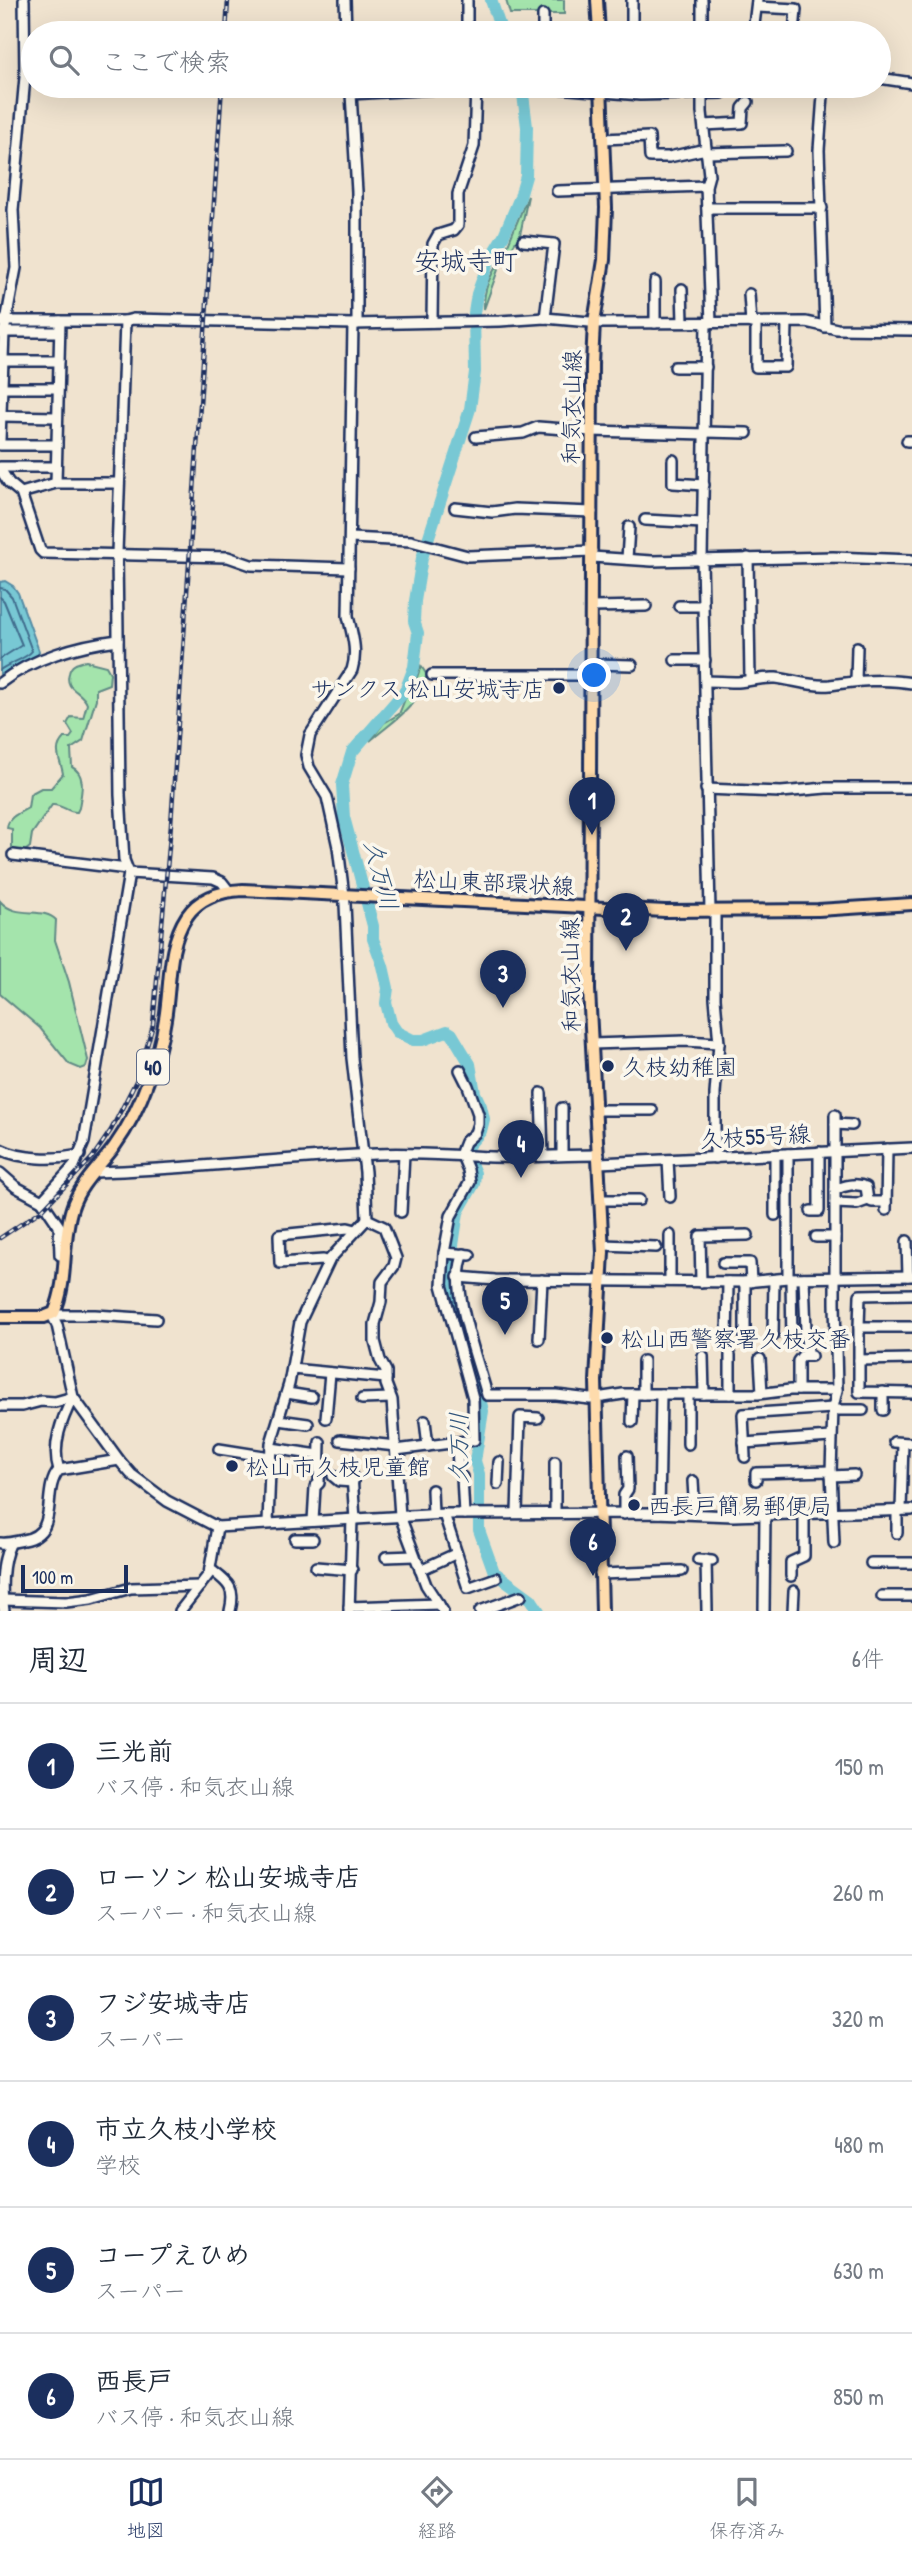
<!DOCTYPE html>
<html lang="ja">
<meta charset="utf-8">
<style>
body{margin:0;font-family:"Patrick Hand","Klee One",sans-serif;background:#f2f2f3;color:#1f2937}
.scale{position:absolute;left:21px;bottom:18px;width:107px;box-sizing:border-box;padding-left:7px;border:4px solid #1b2f5e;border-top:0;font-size:19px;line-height:24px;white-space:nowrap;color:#1b2f5e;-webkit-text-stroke:5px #fbf7ec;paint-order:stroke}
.you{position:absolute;left:595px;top:676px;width:24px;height:24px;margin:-18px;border:5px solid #fff;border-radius:50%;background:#1a73e8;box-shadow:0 0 0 10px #1a73e833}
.badge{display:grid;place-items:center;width:46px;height:46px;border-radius:50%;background:#1b2f5e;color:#fff;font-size:23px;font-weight:700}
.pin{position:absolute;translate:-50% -58px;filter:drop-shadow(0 2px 4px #0008)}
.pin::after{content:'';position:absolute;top:37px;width:24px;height:21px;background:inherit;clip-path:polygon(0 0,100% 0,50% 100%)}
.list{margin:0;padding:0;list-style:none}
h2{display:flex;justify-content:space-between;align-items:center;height:91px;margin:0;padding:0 28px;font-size:30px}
h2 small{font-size:23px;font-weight:400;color:#747a83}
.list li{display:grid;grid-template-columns:46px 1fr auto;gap:21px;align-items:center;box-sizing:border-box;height:126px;padding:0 28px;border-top:2px solid #e0e1e3}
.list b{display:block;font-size:26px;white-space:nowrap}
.list p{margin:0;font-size:23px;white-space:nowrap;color:#747a83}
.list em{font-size:23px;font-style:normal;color:#747a83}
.icon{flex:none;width:38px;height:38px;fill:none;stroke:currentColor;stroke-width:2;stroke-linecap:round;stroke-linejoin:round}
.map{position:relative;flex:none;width:912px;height:1611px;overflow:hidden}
.search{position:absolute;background:#fff;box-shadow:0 7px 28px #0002;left:21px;right:21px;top:21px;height:77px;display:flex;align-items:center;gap:18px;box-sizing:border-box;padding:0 24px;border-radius:38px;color:#747a83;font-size:26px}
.sheet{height:847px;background:#fff}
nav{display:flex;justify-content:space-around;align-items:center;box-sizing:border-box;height:98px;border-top:2px solid #e0e1e3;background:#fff;font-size:19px;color:#747a83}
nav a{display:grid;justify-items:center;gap:4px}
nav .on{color:#1b2f5e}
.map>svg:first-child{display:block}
.green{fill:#a4e4ac;stroke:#608a85;stroke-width:2}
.water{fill:#78c8d4;stroke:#538ba5;stroke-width:2}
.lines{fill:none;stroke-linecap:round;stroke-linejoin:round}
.shore{stroke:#406c8d;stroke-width:2}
.river{stroke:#78c8d4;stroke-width:12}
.minor-casing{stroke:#1b2f5e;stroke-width:14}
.major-casing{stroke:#1b2f5e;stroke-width:16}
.minor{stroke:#fbf7ec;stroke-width:9}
.major{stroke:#fedbac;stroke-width:10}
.rail-casing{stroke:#1b2f5e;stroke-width:4.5}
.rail{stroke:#fbf7ec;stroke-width:2;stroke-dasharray:5;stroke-linecap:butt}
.poi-dot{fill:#1b2f5e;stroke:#fbf7ec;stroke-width:2.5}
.labels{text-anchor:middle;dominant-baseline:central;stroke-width:7;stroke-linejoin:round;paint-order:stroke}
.shield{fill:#fbf7ec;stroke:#5e6b89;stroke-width:2}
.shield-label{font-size:21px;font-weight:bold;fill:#1b2f5e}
.street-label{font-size:23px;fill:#1b2f5e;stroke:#fbf7ec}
.poi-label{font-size:23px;fill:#1b2f5e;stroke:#fbf7ec;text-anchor:start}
.water-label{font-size:24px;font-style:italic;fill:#32557c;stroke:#fbf7ec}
.quarter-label{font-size:26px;fill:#1b2f5e;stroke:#fbf7ec}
</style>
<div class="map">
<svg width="912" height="1611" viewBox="0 0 912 1611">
<rect width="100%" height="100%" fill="#f0e3cf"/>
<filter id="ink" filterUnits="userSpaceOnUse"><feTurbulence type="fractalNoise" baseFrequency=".0143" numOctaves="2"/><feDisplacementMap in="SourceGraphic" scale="14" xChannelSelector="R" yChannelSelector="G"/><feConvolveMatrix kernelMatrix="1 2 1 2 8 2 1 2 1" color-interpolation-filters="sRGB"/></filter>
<g filter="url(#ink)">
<g class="green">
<polygon points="506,0 564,0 564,14 510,14"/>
<path d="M 528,196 L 520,235 L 499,267 L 484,309 C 483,280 498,267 509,242 C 515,227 521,212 528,196 Z"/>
<path d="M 86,661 L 106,666 L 110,673 L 109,684 L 96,689 L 96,699 L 83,741 L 71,749 L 72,767 C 87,775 81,793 79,808 L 77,812 C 68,813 62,804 52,805 L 32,834 L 30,847 L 25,851 L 12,849 L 12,829 L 7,828 C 8,817 19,813 28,808 L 30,794 L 41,788 L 51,788 L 63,774 C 61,760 52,750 64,738 L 70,738 L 73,734 L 67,724 L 71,717 L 83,718 L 87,704 C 82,690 64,691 69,673 C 71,664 77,663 86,661 Z"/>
<path d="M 421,666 L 427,675 C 416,710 395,719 370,741 L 384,723 L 399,714 L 407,694 L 414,686 Z"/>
<path d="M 0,901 C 16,920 43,906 56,920 L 55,940 L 69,982 L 88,1060 L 86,1067 L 81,1069 L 69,1064 L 40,1028 L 0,994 Z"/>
</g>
<polygon class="water" points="5,581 13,586 18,593 39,651 37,659 12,669 0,679 0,582"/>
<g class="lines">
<g class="shore">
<path d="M 0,588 L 5,589 L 12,597 L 32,651 C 26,659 9,663 0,670"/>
<polyline points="0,597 4,601 22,645 0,659"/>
</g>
<g class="river">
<polyline points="491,0 502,33"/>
<polyline points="522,86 527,127 526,176 520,197 504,235 490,258 477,294 474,313 475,372 470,409 422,558 415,601 414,621 418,633 414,667 405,691 352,752 342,785 344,817 373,926 373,939 383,966 388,988 386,1003 391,1023 397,1032 413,1040 423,1040 447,1031 452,1034 470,1064 475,1093 481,1106 484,1119 481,1131 467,1147 466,1152 475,1173 474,1184 458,1212 450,1265 453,1293 464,1333 462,1342 474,1372 483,1411 475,1461 479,1474 479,1530 494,1572 531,1599 539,1611"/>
</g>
<defs>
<g id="minor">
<polyline points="345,0 346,33"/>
<polyline points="632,0 632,33"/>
<polyline points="702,0 702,33"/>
<polyline points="757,7 796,9 794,33"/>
<polyline points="543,15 543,33"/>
<polyline points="467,33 467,0"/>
<polyline points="753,33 757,0"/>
<polyline points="879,78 912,83"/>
<polyline points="350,86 351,94 486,86"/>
<polyline points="534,86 640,95 722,93 730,86"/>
<polyline points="702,86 702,112 709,175 706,186 711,323"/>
<polyline points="734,86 789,90 789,86"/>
<polyline points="820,86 823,95 819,150 825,327"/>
<polyline points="351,94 357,192 357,324"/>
<polyline points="704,125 742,123 743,108 748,102"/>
<polyline points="603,139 649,137 650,157 669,157 706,149"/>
<polyline points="706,153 786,151"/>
<polyline points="557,191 706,186"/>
<polyline points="707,208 822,208"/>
<polyline points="523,241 554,244 545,318"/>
<polyline points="682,289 683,322"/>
<polyline points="749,294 751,323"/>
<polyline points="0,321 125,321 133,319 353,324 500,321 545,318 601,323 806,322 837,329 912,330"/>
<polyline points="60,321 56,483 118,483"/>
<polyline points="125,321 117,553 120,795 124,860 129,873 213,878 222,882 229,891"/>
<polyline points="432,322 433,244 438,235 454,230 458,225 458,194 474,146 476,86"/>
<polyline points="655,323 655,282"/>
<polyline points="706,323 702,560 710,911"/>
<polyline points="756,323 756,367 786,367 787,323"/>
<path d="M 353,324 L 348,616 C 352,634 358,651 352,670 L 310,735 L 306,755 L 309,767 L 327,797 L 338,847 L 345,904 L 352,1058 L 365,1172 L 367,1219 L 384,1227 L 396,1258 L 394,1266 L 382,1282 L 381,1302 L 375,1324 L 375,1341 L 380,1360 L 386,1371 L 386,1384 L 392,1400 L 400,1516 L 426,1585 L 443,1611"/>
<polyline points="4,332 59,332"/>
<polyline points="3,361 59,361"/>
<polyline points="675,367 706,367"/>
<polyline points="2,388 58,388"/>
<polyline points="1,416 57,417"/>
<polyline points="705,432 747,433"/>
<polyline points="476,437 523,433 538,427 591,431 705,434"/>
<polyline points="0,440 4,332 16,268 13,210 25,77 24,0"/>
<polyline points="907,441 912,441"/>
<polyline points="0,445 57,445"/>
<polyline points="673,460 673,483 704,485"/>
<polyline points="0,467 56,467"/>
<polyline points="0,469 9,483 21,493 40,550 43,553 228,557 251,565 349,568"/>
<polyline points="21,493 56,483"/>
<polyline points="455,508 492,512 515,509 592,512"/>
<polyline points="645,520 703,523"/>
<polyline points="350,538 411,541 468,556 592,551"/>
<polyline points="592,557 652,561 833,557 912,560"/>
<polyline points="748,558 750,679"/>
<polyline points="627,559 629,527"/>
<polyline points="679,606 703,606"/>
<polyline points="592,607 646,606"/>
<polyline points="675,660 705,660"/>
<polyline points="591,664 632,665"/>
<polyline points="432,675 591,675"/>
<path d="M 705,681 C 716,681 727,682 738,682 C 751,681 762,677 776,678 C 794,680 811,687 830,685 C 857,681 885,678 912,683"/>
<polyline points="856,681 857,647"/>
<path d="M 0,683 C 32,658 78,645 118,640"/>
<polyline points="706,789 781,792 826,788 912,788"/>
<polyline points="13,855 127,869"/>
<polyline points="715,912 715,998 719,1043 715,1094 715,1158"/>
<polyline points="592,1044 685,1041 719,1043"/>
<polyline points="541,1093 543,1156"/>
<polyline points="562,1108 562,1155"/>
<polyline points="597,1110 652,1110"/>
<polyline points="835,1124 852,1125"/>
<path d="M 0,1149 C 22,1160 56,1160 80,1155"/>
<polyline points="788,1154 788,1278"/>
<polyline points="775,1155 775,1215"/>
<polyline points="668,1160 670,1197"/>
<polyline points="599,1163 912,1148"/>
<path d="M 95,1172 C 189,1169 282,1158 376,1154 C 415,1152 453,1156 492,1157 C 528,1158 563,1155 599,1155"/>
<polyline points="0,1173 16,1187 42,1201"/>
<path d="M 835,1190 C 844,1185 857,1183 866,1187 L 868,1200 L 872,1202 L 886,1202"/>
<polyline points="601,1200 639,1200"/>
<polyline points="835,1203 857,1204 868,1200"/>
<polyline points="886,1210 887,1149"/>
<polyline points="811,1211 819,1211 819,1152"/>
<polyline points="401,1212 404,1154"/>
<polyline points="816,1237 835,1237"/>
<polyline points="907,1241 908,1276"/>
<polyline points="603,1245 656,1247"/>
<polyline points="444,1253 470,1255"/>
<path d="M 464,1254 C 448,1285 478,1360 487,1395 L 556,1395 L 590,1399 L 623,1394 L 758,1394 L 790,1390 L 837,1390"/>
<polyline points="60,1255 59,1226 42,1201 74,1166 84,1142 129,873"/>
<polyline points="328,1262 323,1260 280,1263 279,1235 348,1228 356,1230"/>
<polyline points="723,1263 750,1263 751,1282"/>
<polyline points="458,1277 495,1280 745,1282 788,1278 912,1276"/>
<polyline points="791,1278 792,1344"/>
<polyline points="804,1278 807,1356"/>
<polyline points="670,1281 670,1235"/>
<polyline points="701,1282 700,1236 748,1235"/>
<polyline points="912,1294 860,1295 859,1327 912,1327"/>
<polyline points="156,1319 95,1315 52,1315 57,1325 73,1397 119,1460 131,1474 167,1501 217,1527 444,1514 655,1513 733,1516 912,1510"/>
<polyline points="859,1327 859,1360 912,1359"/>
<polyline points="773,1336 774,1280"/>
<polyline points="539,1339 542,1280"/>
<polyline points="745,1342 745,1282"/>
<polyline points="727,1343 728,1282"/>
<polyline points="730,1355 730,1394"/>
<polyline points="703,1356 704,1394"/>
<polyline points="760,1359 762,1393"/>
<polyline points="859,1360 859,1392 912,1393"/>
<polyline points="643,1361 643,1394"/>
<polyline points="292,1369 386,1378"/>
<polyline points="798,1390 798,1361 802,1356 811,1356"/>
<polyline points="287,1393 312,1397"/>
<polyline points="362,1399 391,1398"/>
<polyline points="0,1406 22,1406 41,1401 55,1402 73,1397"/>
<polyline points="833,1410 863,1410"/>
<polyline points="883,1410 883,1392"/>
<polyline points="326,1418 330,1373"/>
<polyline points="279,1420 308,1424"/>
<polyline points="425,1421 428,1446"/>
<polyline points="632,1422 633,1394"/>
<polyline points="340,1440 396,1446"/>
<polyline points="457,1442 458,1468"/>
<polyline points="894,1442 910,1443"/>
<polyline points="744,1443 831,1437"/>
<polyline points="688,1444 688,1394"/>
<polyline points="271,1448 319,1455"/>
<polyline points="219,1449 270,1457"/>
<polyline points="396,1450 474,1440 473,1398 442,1285 444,1253 451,1216 470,1182 468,1170 461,1153 463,1147 465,1142 475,1133 478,1124 478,1114 468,1086 460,1070"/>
<polyline points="745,1457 743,1414 833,1408"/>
<path d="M 59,1470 C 51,1445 62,1419 73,1397"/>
<polyline points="333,1476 339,1481 353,1482"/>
<polyline points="352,1476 355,1519"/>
<polyline points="831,1476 854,1475"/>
<polyline points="462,1477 464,1514"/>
<polyline points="756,1480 756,1473 831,1471"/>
<polyline points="693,1481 695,1514"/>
<polyline points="498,1484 499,1462"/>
<polyline points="432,1490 433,1514"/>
<polyline points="897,1510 897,1533"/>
<polyline points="901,1510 903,1443"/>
<polyline points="517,1513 520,1417 538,1418"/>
<polyline points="555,1513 555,1462"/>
<polyline points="659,1513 661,1394"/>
<polyline points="444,1514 468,1588 496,1578"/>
<polyline points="624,1514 624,1495 628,1489 627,1456"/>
<polyline points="313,1521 315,1487 319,1483 320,1442"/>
<polyline points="268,1523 271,1443 289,1384 300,1322 330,1259 367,1219"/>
<polyline points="295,1539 313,1539"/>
<path d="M 0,1543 C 9,1544 14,1542 23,1540 C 62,1533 40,1492 59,1470 L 119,1460"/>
<polyline points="834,1543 831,1471 833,1408 837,1390 835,1303 835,1115"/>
<polyline points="386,1557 414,1556"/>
<polyline points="698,1560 712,1561"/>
<polyline points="706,1560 707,1611"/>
<polyline points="871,1563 912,1563"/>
<polyline points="316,1567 352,1570"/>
<path d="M 210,1569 C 228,1583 236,1587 230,1611"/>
<polyline points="420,1570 455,1554"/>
<polyline points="600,1574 682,1571"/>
<polyline points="791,1576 791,1562 804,1556 804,1514"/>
<polyline points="882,1596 912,1596"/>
<polyline points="3,1600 66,1602 91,1599 131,1588 200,1586"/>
<polyline points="349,1607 439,1604"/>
<path d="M 4,1611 C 1,1590 1,1563 10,1544"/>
<polyline points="180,1611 209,1574 217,1527"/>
<polyline points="349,1611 352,1519"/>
<polyline points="480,1611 521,1596"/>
<polyline points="764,1611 765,1515"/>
<polyline points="793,1611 794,1591"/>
</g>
<g id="major">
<polyline points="597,0 599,33"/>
<polyline points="601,86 606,208 604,260 594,322 592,364 589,990 603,1252 596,1381 602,1611"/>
<path d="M 0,1317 L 44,1317 L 54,1313 C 69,1279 61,1242 72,1208 C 79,1185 100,1166 114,1147 C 129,1126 140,1104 148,1081 C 156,1061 162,1040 165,1019 C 171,985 167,946 187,916 C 200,897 221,891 243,890 L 665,911 L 818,910 L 912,904"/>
</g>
</defs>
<use href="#minor" class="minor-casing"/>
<use href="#major" class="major-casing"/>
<use href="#minor" class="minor"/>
<use href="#major" class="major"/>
<defs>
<g id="rail">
<polyline points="226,33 228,0"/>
<polyline points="0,1238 42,1210 92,1158 111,1130 138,1077 153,1025 171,824 222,86"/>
</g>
</defs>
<use href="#rail" class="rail-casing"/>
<use href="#rail" class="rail"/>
</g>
</g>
<g class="poi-dot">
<circle cx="559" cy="688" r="7"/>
<circle cx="608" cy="1066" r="7"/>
<circle cx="607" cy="1338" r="7"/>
<circle cx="232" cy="1466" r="7"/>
<circle cx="634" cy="1505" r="7"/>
</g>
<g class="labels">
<rect class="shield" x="137" y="1049.5" width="32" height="35" rx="5"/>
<g class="shield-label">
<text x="153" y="1067">40</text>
</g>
<g class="street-label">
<text transform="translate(571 407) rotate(-89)">和気衣山線</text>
<text transform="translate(494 882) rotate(3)">松山東部環状線</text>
<text transform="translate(570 975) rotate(-91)">和気衣山線</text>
<text transform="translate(755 1136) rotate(-3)">久枝55号線</text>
</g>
<g class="poi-label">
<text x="545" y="688" text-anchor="end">サンクス 松山安城寺店</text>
<text x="622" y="1066">久枝幼稚園</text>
<text x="621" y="1338">松山西警察署久枝交番</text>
<text x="246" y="1466">松山市久枝児童館</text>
<text x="648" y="1505">西長戸簡易郵便局</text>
</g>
<g class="water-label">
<text transform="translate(382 875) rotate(76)">久万川</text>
<text transform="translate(458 1448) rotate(-90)">久万川</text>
</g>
<g class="quarter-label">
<text x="466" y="260">安城寺町</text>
</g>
</g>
</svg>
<div class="scale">100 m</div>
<div class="you"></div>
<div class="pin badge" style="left:592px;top:835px">1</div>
<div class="pin badge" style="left:626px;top:951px">2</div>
<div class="pin badge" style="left:503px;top:1008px">3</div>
<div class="pin badge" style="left:521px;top:1178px">4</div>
<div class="pin badge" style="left:505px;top:1335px">5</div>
<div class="pin badge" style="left:593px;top:1576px">6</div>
<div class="search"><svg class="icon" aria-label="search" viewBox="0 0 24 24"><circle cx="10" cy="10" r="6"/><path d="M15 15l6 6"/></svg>ここで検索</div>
</div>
<section class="sheet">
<h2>周辺<small>6件</small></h2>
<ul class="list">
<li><span class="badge">1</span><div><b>三光前</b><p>バス停 · 和気衣山線</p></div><em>150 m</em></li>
<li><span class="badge">2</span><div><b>ローソン 松山安城寺店</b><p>スーパー · 和気衣山線</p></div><em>260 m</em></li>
<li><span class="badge">3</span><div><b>フジ安城寺店</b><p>スーパー</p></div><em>320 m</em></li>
<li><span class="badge">4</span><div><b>市立久枝小学校</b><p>学校</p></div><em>480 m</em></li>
<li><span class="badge">5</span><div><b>コープえひめ</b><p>スーパー</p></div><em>630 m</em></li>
<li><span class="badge">6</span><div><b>西長戸</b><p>バス停 · 和気衣山線</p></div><em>850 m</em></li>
</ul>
</section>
<nav>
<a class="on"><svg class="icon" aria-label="map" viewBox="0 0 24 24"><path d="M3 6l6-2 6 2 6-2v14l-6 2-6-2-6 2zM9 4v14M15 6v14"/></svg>地図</a>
<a><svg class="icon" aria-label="directions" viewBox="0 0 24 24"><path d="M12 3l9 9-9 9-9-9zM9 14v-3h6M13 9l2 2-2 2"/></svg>経路</a>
<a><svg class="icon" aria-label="saved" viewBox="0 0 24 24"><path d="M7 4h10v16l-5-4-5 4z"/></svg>保存済み</a>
</nav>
